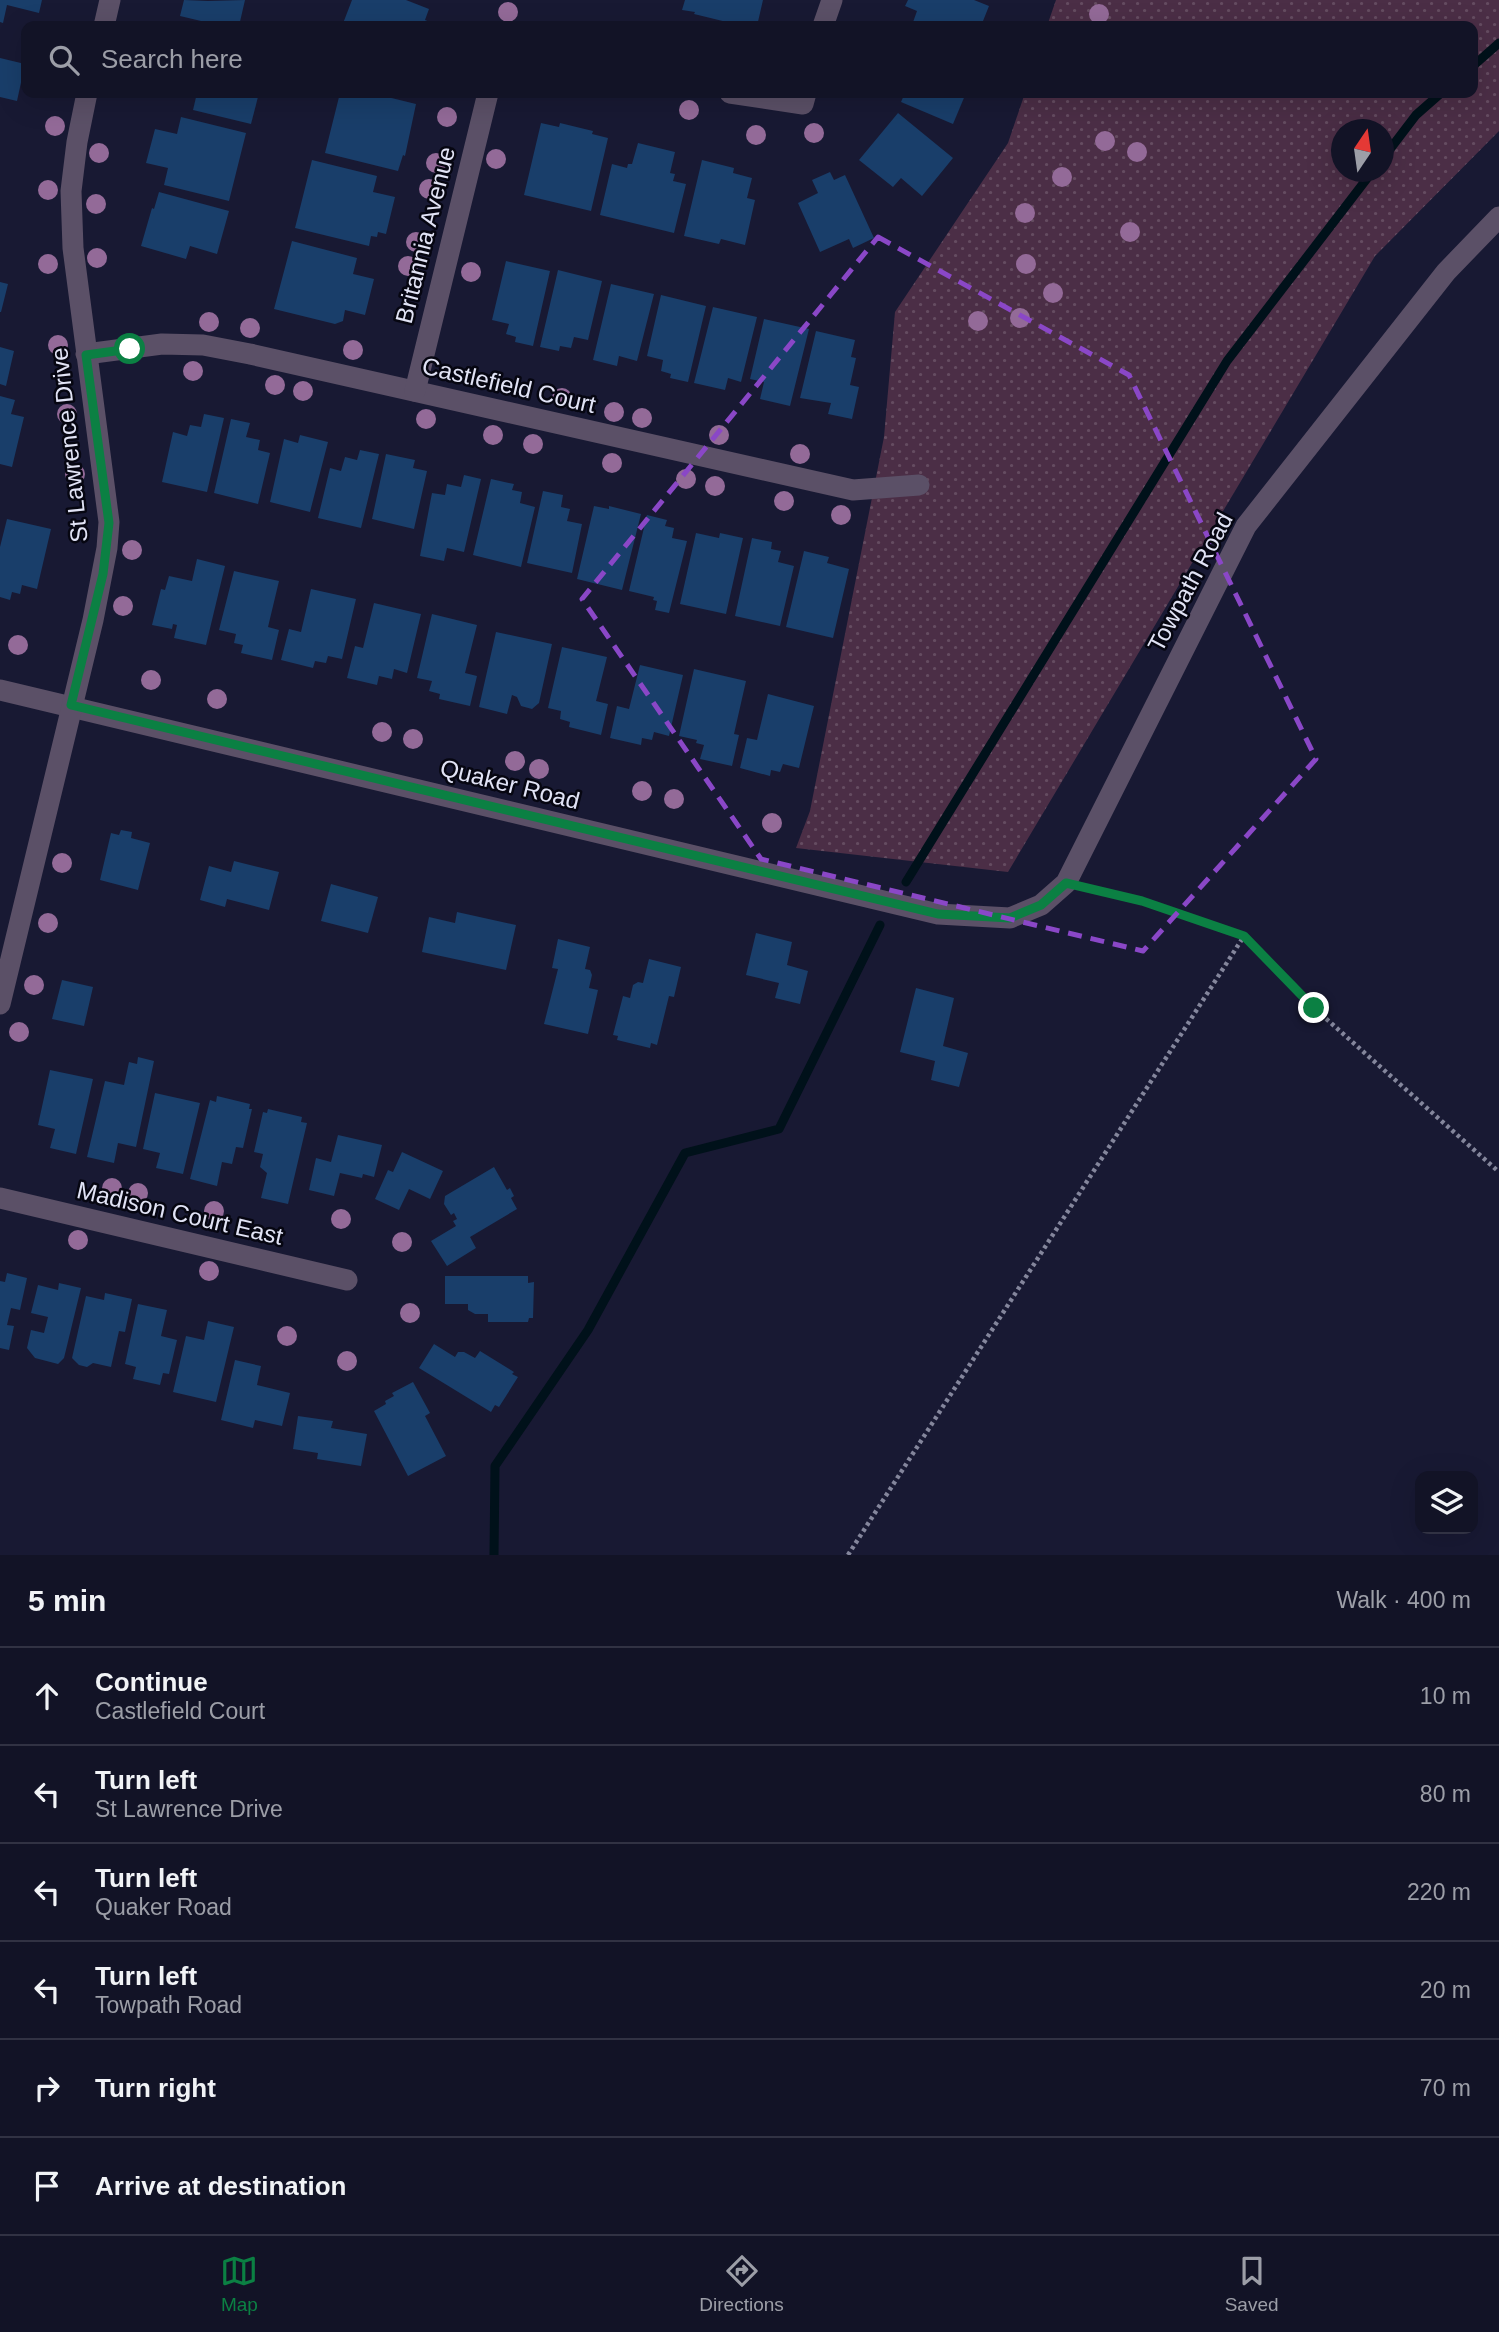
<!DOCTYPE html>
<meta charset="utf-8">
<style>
body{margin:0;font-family:Helvetica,sans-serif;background:#1b1c2e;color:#f1f3f6}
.controls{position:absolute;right:21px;bottom:21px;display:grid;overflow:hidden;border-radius:14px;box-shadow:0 7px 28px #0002}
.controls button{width:63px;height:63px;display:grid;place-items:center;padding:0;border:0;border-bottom:2px solid #313243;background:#121326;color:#f1f3f6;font:35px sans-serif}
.compass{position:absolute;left:1331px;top:119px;width:63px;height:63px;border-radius:50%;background:#121326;box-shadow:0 7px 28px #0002;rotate:13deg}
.stop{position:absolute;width:21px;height:21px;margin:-16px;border:5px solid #0b8043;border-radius:50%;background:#fff}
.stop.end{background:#0b8043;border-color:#fff;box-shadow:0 2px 7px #0008}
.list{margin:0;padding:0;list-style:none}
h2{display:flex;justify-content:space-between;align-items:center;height:91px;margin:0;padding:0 28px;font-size:30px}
h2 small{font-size:23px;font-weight:400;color:#9c9ea7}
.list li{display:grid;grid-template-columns:46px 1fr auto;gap:21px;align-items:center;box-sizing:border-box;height:98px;padding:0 28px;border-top:2px solid #313243}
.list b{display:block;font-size:26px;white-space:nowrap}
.list p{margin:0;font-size:23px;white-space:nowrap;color:#9c9ea7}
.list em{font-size:23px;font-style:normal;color:#9c9ea7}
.icon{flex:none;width:38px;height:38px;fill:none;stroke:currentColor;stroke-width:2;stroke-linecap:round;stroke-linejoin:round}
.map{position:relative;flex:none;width:1499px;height:1555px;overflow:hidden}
.search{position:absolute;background:#121326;box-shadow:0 7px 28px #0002;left:21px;right:21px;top:21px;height:77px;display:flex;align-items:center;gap:18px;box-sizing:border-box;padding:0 24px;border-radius:14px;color:#9c9ea7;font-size:26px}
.sheet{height:679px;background:#121326}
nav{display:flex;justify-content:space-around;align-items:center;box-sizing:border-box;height:98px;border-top:2px solid #313243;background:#121326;font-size:19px;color:#9c9ea7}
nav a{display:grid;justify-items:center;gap:4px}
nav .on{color:#0b8043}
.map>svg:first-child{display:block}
.park{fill:url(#park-dots);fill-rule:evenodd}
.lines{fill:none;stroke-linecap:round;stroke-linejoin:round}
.stream{stroke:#00111a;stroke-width:9}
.building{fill:#193e6a}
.path{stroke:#84869c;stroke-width:4.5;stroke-dasharray:3.5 3.5;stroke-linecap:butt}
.street{stroke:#5b5067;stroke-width:21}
.tree{fill:#936a98}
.route{stroke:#0b8043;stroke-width:9}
.marked{fill:none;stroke:#8a47c7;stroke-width:5;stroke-dasharray:14 9;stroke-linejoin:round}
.labels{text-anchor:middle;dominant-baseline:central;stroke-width:5;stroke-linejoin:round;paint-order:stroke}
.street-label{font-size:24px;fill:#e1e3f5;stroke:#060611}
</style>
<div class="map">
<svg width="1499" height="1555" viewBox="0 0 1499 1555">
<defs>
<pattern id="park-dots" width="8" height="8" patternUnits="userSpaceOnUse" patternTransform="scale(1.75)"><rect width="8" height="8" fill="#4b2e46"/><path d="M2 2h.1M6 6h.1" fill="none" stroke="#654c61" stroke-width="1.8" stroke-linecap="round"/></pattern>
</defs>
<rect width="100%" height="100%" fill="#181933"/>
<path class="park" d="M 1056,0 L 1499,0 L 1499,131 L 1375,256 L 1008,872 L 796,848 L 810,811 L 884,437 L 895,312 L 1008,143 L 1025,93 L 1473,93 L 1473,26 L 1047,26 ZM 1342,130 L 1384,130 L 1384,172 L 1342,172 Z"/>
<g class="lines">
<g class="stream">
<polyline points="1473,66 1499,43"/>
<polyline points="1384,157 1416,115 1441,93"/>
<polyline points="906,882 1227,361 1372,172"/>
<polyline points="494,1555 495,1466 588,1330 685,1153 779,1129 880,925"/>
</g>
</g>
<g class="building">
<polygon points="0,0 42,0 39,13 7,5 3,23 0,22"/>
<polygon points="184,0 208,1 245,0 239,26 222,26 180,16"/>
<polygon points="352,0 406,0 429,9 425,20 432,23 431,26 342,26"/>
<polygon points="685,0 763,0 757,26 744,23 743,26 694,14 695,12 682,10"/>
<polygon points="908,0 974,0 989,6 981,26 915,26 912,25 917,11 905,6"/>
<polygon points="0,58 25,64 17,101 0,97"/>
<polygon points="197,93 259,93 251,124 193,110"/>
<polygon points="340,93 371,93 416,104 405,156 403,155 398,171 325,153"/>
<polygon points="905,93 966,93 953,124 901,102"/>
<polygon points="898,113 953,158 922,196 901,178 893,187 859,160"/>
<polygon points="181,117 246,133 229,201 164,185 168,168 146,163 155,129 177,134"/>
<polygon points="541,123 559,127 560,123 593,131 592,134 608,138 591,211 524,195"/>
<polygon points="638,143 675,152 670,173 675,174 673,181 686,184 674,233 600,215 612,164 627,168 628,164 632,164"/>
<polygon points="312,160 377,176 373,192 395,197 386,234 378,232 377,237 371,236 369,246 295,228"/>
<polygon points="702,160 734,168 733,173 752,178 747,198 755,200 745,245 721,239 719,244 684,236"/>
<polygon points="830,172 834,180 845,175 874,238 853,248 849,239 820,252 798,203 818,193 812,180"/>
<polygon points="159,192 229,211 217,254 190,246 186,259 141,246 152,208 154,209"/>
<polygon points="292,241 357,258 353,274 374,279 365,315 345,310 343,321 335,324 274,309"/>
<polygon points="506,261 550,271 533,346 515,342 516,337 506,334 509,324 492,320"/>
<polygon points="558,270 602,281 588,340 574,337 571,348 560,346 559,351 540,347"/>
<polygon points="0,282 8,284 1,312 0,312"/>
<polygon points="611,284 654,294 637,361 619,356 617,366 593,360"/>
<polygon points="661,295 706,306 688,382 670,378 671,374 661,371 663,360 647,356"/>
<polygon points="713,307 757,317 741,382 728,378 725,390 694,383"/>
<polygon points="764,319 809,329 790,406 760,399 764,382 750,379"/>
<polygon points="816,331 855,340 851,357 856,358 850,385 859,387 852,419 828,414 831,403 800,398"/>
<polygon points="0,347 14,351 6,386 0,384"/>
<polygon points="0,396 15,400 11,414 24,417 12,467 0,464"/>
<polygon points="204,414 224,418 207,492 162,482 173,432 187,436 190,425 201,427"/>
<polygon points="231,419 250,423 246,437 260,440 258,450 270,453 258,504 214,493"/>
<polygon points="300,435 328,442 310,512 270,502 284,439 298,443"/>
<polygon points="360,450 379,454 361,528 318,518 330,468 341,471 345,457 357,460"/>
<polygon points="386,454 415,460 413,468 427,471 414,529 372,519"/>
<polygon points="464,475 481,479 464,552 447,548 444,561 420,556 432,493 445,495 447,484 461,487"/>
<polygon points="491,479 514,484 512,490 522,492 520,503 535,507 521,567 473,555"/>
<polygon points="543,491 563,495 561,507 570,509 567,521 582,524 572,573 527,563"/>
<polygon points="594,506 609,509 609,506 641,514 622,590 577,579"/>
<polygon points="647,515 667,520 665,526 674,528 672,538 687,541 669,613 655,610 657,601 653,600 654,597 629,591"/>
<polygon points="7,519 51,529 37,589 22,585 20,594 12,592 10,600 0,597 0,547"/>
<polygon points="696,533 719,538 720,533 743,538 726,614 680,604"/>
<polygon points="752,538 772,542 771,549 781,551 778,562 794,566 780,626 735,616"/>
<polygon points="804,551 829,557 827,563 849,569 833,638 786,627"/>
<polygon points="197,559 225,566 206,645 174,638 177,625 173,624 172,629 152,625 161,589 165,590 169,576 192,581"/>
<polygon points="234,571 279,581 268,627 279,630 272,660 241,653 243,645 234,643 236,634 219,630"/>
<polygon points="311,589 356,599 342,659 328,656 326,663 315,661 313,668 281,660 289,629 301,632"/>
<polygon points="374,603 421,614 407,673 394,669 392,679 379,676 377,685 347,678 355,646 363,648"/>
<polygon points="432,614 477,625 465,673 477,676 470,706 439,699 440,694 429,691 432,681 417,678"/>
<polygon points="496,632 552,644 539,703 532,709 521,706 517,697 512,695 507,714 479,707"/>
<polygon points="562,647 607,657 596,701 608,704 601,735 569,727 570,722 560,719 561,711 548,708"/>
<polygon points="640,665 683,675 669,736 654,732 652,740 642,738 641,745 610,738 617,706 629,709"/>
<polygon points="694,669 746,681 734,734 739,735 732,766 700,759 704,745 696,743 697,740 679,736"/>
<polygon points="768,694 814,706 799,768 783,764 780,772 771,770 770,776 740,768 747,738 757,740"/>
<polygon points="121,830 132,832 131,838 150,843 138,890 100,880 111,833 119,835"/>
<polygon points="234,861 279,872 269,910 227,899 225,907 200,900 209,866 231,872"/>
<polygon points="331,884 378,897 368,933 321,921"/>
<polygon points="457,912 516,925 506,970 422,952 429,917 455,923"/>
<polygon points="756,933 792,942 787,965 808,971 800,1004 775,998 779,983 746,975"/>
<polygon points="558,939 590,947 585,969 590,970 592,975 589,988 598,990 588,1034 544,1024 558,969 552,968"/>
<polygon points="649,959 681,967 674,997 669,996 657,1045 651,1043 650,1048 617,1040 618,1036 613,1035 623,996 630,998 633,985 638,982 643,983"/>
<polygon points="62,980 93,987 84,1026 52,1019"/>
<polygon points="916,988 954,998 943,1046 968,1053 959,1087 931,1080 935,1061 900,1052"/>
<polygon points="138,1057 154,1061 136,1147 118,1143 114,1163 87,1157 105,1081 124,1085 129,1062 137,1064"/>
<polygon points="50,1070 93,1079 76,1154 50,1148 55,1129 38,1125"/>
<polygon points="155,1093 200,1103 183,1174 156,1168 160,1153 143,1149"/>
<polygon points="217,1096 250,1104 249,1109 252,1109 243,1148 236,1147 232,1164 222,1162 217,1186 190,1179 210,1100 216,1102"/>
<polygon points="268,1109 302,1117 301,1122 307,1123 288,1204 261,1198 267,1173 260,1167 263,1154 254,1152 263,1112 267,1113"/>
<polygon points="338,1135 382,1145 374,1177 363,1174 362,1178 340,1173 334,1196 309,1190 316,1158 331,1162"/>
<polygon points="402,1152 443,1171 430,1199 409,1189 399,1210 375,1199 388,1170 393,1172"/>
<polygon points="494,1167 507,1190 510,1188 514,1196 511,1198 517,1209 470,1237 476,1248 447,1266 431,1241 456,1226 453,1221 457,1219 454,1213 451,1215 444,1204 445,1196"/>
<polygon points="7,1273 27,1278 20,1310 11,1308 7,1325 14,1326 9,1350 0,1348 0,1281 5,1282"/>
<polygon points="445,1276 528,1276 528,1283 534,1282 533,1318 529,1318 528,1322 488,1322 488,1314 475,1314 468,1310 468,1304 445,1304"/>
<polygon points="59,1283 81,1288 64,1358 58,1364 35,1358 27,1348 31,1330 44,1333 48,1317 31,1313 38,1285 58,1290"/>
<polygon points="105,1293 132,1299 125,1332 119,1331 111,1367 93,1363 87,1367 79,1365 72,1358 86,1296 104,1300"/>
<polygon points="138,1304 167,1310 161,1336 177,1340 169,1374 163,1373 160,1385 133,1379 136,1367 125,1364"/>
<polygon points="208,1321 234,1327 216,1402 173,1392 186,1336 204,1340"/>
<polygon points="434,1344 455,1357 458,1352 464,1352 475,1358 480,1351 514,1372 512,1374 518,1377 499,1407 495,1405 491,1412 419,1368"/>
<polygon points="235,1360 261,1366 257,1385 290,1393 282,1426 255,1420 253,1428 221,1420"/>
<polygon points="413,1382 430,1413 425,1416 446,1456 408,1476 374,1411 386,1404 385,1401 394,1396 392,1393"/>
<polygon points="298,1416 333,1421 331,1428 367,1434 361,1466 317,1459 318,1453 293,1449"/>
</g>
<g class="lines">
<g class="path">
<polyline points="1088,888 1142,901 1244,936 1314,1008 1499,1172"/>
<polyline points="848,1555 1244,936"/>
</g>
<g class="street">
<polyline points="104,26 110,0"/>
<polyline points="823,26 832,0"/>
<polyline points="730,93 803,104 806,93"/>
<polyline points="86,354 162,344 203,345 250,354 853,490 919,485"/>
<polyline points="415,391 488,93"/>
<polyline points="0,690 938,914 1010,918 1041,905 1066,883 1246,526 1446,272 1499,217"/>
<polyline points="0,1004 93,620 107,548 109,522 73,248 71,191 77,142 87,93"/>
<polyline points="0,1198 347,1280"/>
</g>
</g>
<g class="tree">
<circle cx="508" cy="12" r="10"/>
<circle cx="1099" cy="14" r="10"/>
<circle cx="689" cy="110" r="10"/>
<circle cx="447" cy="117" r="10"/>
<circle cx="55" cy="126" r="10"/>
<circle cx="814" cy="133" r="10"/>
<circle cx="756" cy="135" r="10"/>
<circle cx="1105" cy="141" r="10"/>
<circle cx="1137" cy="152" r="10"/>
<circle cx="99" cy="153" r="10"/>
<circle cx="496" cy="159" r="10"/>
<circle cx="436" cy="163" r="10"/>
<circle cx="1062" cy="177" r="10"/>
<circle cx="429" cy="189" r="10"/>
<circle cx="48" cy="190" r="10"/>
<circle cx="96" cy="204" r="10"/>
<circle cx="1025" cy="213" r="10"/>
<circle cx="1130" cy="232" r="10"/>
<circle cx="416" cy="242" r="10"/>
<circle cx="97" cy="258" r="10"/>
<circle cx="48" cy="264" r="10"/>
<circle cx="1026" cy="264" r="10"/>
<circle cx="408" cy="266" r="10"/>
<circle cx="471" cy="272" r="10"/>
<circle cx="1053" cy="293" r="10"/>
<circle cx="1020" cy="318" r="10"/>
<circle cx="978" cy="321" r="10"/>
<circle cx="209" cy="322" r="10"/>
<circle cx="250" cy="328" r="10"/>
<circle cx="58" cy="345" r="10"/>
<circle cx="353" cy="350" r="10"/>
<circle cx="193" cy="371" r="10"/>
<circle cx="275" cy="385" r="10"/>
<circle cx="303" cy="391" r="10"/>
<circle cx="562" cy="398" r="10"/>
<circle cx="614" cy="412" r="10"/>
<circle cx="67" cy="414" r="10"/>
<circle cx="642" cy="418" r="10"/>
<circle cx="426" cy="419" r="10"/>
<circle cx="493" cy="435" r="10"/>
<circle cx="719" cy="435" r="10"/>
<circle cx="533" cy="444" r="10"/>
<circle cx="800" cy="454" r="10"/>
<circle cx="612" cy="463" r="10"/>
<circle cx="75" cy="474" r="10"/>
<circle cx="686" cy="479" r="10"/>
<circle cx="715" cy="486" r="10"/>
<circle cx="784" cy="501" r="10"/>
<circle cx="841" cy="515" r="10"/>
<circle cx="132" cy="550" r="10"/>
<circle cx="123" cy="606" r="10"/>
<circle cx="18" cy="645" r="10"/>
<circle cx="151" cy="680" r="10"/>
<circle cx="217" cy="699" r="10"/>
<circle cx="382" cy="732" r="10"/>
<circle cx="413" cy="739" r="10"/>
<circle cx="515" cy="761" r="10"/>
<circle cx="539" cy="769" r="10"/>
<circle cx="642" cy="791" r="10"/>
<circle cx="674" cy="799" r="10"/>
<circle cx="772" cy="823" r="10"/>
<circle cx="62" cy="863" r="10"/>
<circle cx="48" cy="923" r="10"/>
<circle cx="34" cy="985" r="10"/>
<circle cx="19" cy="1032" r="10"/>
<circle cx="112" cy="1188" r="10"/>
<circle cx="138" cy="1193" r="10"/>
<circle cx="214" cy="1211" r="10"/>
<circle cx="341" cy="1219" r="10"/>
<circle cx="78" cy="1240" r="10"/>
<circle cx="402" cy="1242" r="10"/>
<circle cx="209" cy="1271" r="10"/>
<circle cx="410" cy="1313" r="10"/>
<circle cx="287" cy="1336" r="10"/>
<circle cx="347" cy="1361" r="10"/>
</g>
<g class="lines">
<polyline class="route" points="130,349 86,355 109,523 103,574 71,705 938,914 1010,918 1041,905 1066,883 1142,901 1244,936 1314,1008"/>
</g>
<path class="marked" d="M 878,237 L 1129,375 L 1316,759 L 1143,951 L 761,859 L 582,599 Z"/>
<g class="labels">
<g class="street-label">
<text transform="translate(425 235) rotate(-76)">Britannia Avenue</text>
<text transform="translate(509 385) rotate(13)">Castlefield Court</text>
<text transform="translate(69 445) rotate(-96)">St Lawrence Drive</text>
<text transform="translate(1190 582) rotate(-62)">Towpath Road</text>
<text transform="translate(510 784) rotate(14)">Quaker Road</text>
<text transform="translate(180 1213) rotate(13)">Madison Court East</text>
</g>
</g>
</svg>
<div class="controls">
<button><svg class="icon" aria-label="layers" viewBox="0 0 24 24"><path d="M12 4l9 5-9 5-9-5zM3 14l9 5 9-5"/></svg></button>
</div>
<svg class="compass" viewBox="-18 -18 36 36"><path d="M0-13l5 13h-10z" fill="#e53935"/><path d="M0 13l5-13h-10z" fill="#9c9ea7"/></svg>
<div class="stop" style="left:130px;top:349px"></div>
<div class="stop end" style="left:1314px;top:1008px"></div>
<div class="search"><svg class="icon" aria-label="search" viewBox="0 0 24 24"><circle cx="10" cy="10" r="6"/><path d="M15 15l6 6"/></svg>Search here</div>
</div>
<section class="sheet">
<h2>5 min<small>Walk · 400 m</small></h2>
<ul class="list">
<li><svg class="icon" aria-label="ahead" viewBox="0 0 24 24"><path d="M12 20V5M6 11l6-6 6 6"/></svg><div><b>Continue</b><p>Castlefield Court</p></div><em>10 m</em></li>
<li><svg class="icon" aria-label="left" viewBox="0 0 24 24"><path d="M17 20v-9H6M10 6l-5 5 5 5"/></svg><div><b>Turn left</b><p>St Lawrence Drive</p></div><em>80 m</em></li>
<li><svg class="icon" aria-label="left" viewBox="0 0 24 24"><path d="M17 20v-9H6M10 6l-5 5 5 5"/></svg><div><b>Turn left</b><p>Quaker Road</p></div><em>220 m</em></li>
<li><svg class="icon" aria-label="left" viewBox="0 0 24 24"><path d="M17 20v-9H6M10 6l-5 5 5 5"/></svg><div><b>Turn left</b><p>Towpath Road</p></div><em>20 m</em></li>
<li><svg class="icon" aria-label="right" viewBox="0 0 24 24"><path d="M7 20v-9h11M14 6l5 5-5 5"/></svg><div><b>Turn right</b></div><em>70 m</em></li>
<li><svg class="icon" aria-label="arrive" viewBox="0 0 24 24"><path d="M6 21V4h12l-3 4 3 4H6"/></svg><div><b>Arrive at destination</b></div></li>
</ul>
</section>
<nav>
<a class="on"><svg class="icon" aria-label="map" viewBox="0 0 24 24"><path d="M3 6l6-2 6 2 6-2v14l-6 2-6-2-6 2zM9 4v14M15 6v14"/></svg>Map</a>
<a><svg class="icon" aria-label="directions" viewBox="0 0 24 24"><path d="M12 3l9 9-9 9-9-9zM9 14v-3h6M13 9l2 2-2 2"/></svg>Directions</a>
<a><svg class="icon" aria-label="saved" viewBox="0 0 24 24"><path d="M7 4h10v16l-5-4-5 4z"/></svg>Saved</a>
</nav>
